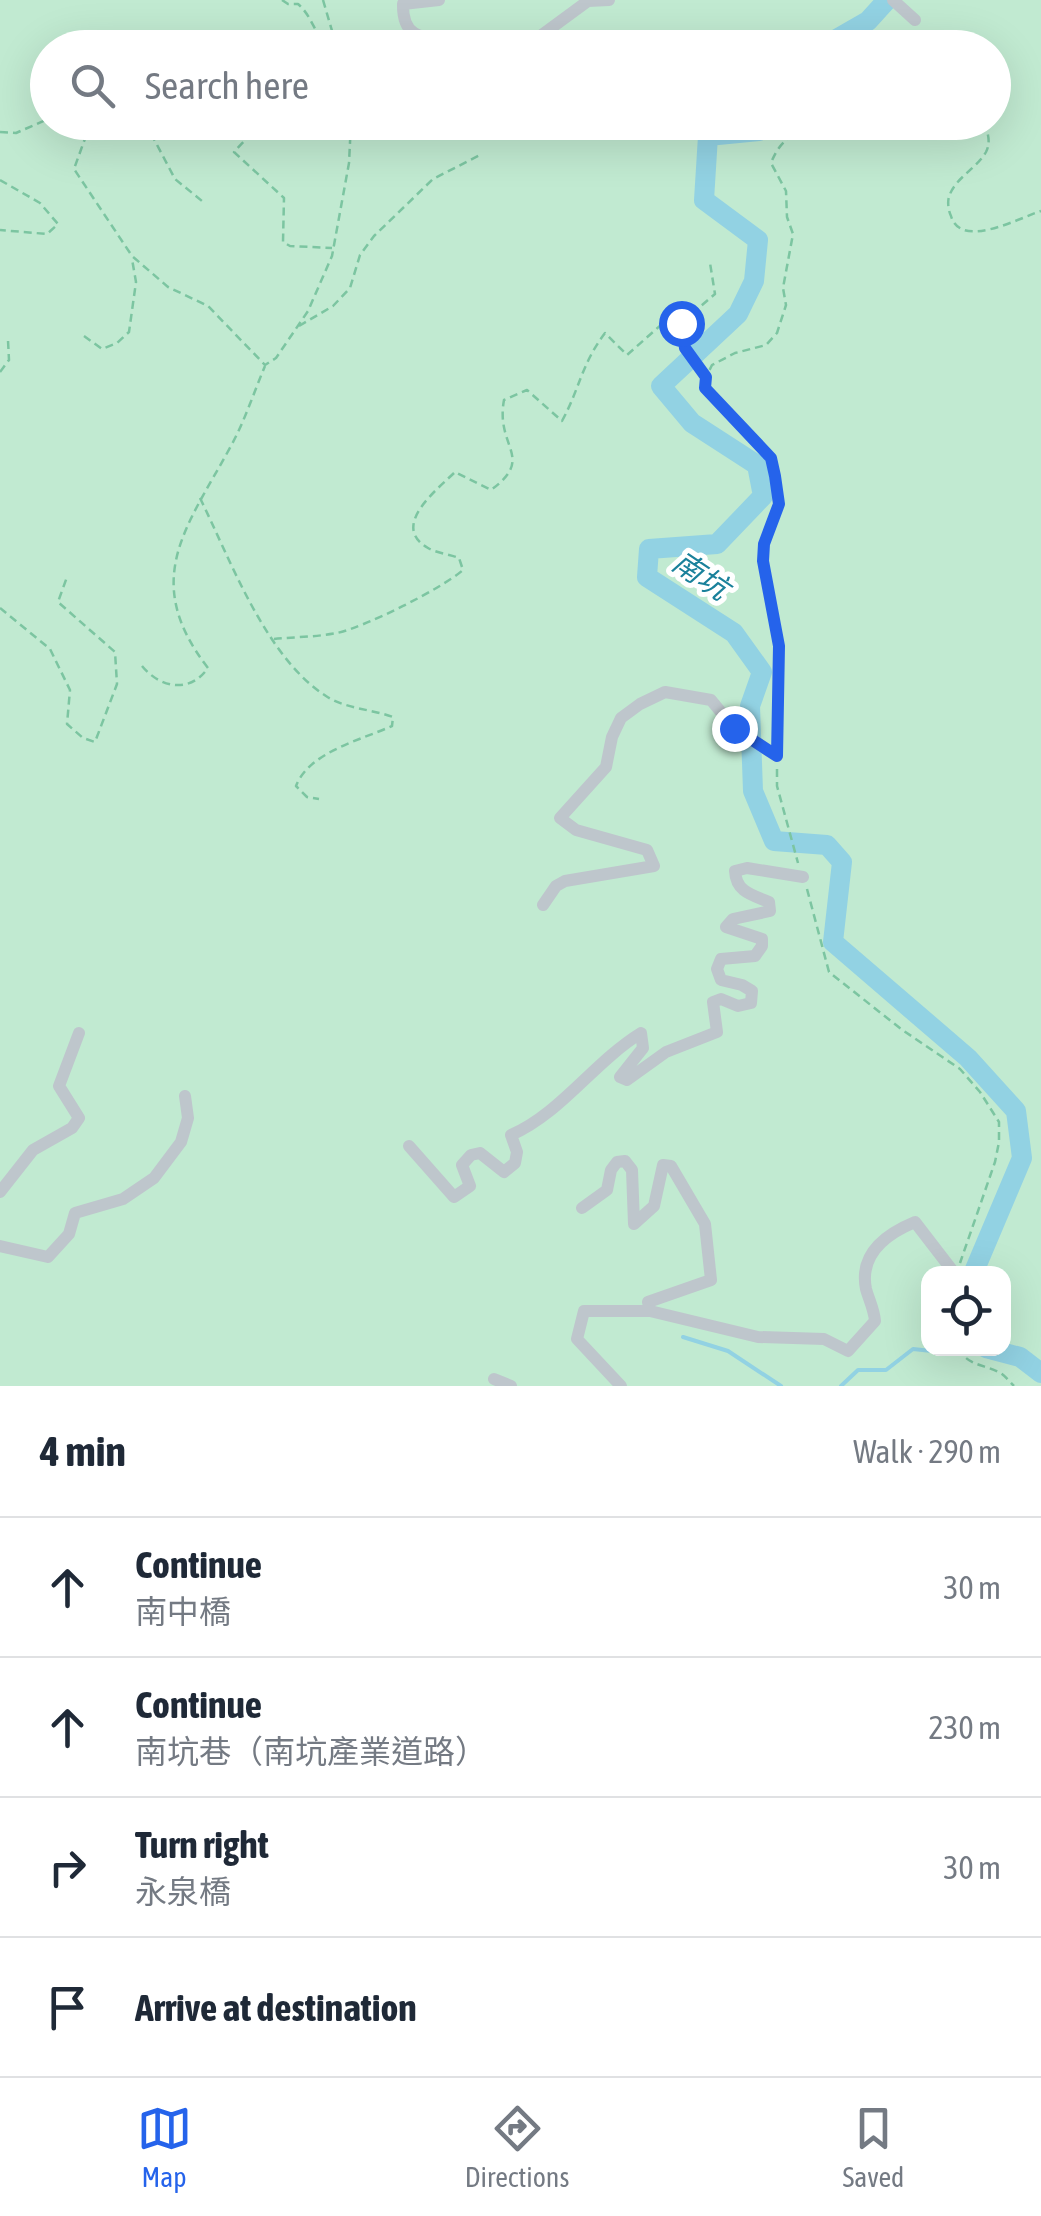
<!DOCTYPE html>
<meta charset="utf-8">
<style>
body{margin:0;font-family:"Asap Condensed","Noto Sans TC",sans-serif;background:#f6f6f7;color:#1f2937}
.controls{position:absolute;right:30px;bottom:30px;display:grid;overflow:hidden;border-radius:20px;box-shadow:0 10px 40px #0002}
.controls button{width:90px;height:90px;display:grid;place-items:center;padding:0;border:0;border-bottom:2px solid #e0e1e3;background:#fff;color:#1f2937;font:50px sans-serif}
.stop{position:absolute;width:30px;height:30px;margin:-22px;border:8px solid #2563eb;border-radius:50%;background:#fff}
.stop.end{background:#2563eb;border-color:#fff;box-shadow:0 2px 10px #0008}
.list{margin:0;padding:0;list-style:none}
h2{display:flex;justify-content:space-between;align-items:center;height:130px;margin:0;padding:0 40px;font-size:42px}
h2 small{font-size:32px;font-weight:400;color:#747a83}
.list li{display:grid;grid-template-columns:65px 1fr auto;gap:30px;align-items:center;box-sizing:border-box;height:140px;padding:0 40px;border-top:2px solid #e0e1e3}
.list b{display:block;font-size:38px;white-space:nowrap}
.list p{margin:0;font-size:32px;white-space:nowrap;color:#747a83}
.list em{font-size:32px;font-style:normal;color:#747a83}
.icon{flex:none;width:55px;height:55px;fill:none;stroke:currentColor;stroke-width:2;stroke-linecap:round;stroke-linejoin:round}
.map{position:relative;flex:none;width:1041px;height:1386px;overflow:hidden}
.search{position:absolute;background:#fff;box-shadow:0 10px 40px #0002;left:30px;right:30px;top:30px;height:110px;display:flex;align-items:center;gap:25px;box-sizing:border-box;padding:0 35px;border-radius:55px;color:#747a83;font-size:38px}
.sheet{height:690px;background:#fff}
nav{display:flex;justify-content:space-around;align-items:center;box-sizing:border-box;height:140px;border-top:2px solid #e0e1e3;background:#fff;font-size:28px;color:#747a83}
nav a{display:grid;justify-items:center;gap:5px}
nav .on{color:#2563eb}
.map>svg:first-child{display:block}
.green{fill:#c1ead1;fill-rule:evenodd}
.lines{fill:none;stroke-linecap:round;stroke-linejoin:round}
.stream{stroke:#92d2e3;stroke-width:4}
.river{stroke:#92d2e3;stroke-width:20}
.path{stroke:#7cc5a1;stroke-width:2.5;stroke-dasharray:8 5;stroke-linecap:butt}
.minor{stroke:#bec6cc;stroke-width:12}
.route{stroke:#2563eb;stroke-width:12}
.labels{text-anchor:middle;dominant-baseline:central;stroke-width:10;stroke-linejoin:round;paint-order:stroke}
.water-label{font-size:30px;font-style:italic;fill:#1a819b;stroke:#fff}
</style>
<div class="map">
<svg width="1041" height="1386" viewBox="0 0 1041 1386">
<rect width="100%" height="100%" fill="#f1efef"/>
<path class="green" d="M 0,0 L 1041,0 L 1041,1386 L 0,1386 ZM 48,48 L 994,48 L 994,122 L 48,122 ZM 928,1274 L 1004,1274 L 1004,1348 L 928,1348 Z"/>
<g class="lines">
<g class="stream">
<polyline points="683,1337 728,1351 781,1386"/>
<polyline points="841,1386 858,1370 886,1370 913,1349 941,1352 953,1348"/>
</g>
<g class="river">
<polyline points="821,48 868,21 887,0"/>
<polyline points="768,122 759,131 708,136 704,200 758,240 754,281 738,314 661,386 692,423 757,465 763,496 717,544 649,549 647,577 734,633 762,672 750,706 753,791 774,841 827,845 842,862 833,942 968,1058 1016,1111 1022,1158 973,1274"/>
<polyline points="986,1348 1020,1357 1041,1373"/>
</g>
<g class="path">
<path d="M 282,0 L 288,4 L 298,4 C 313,17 314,35 330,48"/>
<polyline points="323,0 337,48"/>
<polyline points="163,46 186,40 189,48"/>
<polyline points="889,48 907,32"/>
<polyline points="91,122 74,169 132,256 168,287 208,306 265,365 276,358 308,311 332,256 349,163 351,122"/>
<polyline points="145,122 175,179 202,201"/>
<polyline points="257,122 258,126 234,152 284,198 283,242 290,246 332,248"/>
<path d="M 984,122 C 988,133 991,142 986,152 C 977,168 957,177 950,194 C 947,200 948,210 951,216 C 961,250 1019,218 1041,211"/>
<polyline points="0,132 16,133 48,119"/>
<polyline points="0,180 40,203 58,224 47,234 0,230"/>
<polyline points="682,322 715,294 710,263"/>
<polyline points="299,326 333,306 350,288 360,255 374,236 433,179 482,154"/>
<polyline points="84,336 102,349 117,343 129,332 136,282 132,259"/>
<polyline points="0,372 9,360 8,340"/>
<path d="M 200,498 C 230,559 266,658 326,696 C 346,709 371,709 393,717 L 392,726 C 361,740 309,752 296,786 L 307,797 L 319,799"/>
<polyline points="0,608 50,649 70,690 67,724 83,738 95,742 117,684 115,652 58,602 67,577"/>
<path d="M 274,639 C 294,637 316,637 337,633 C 365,627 441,589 463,570 L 459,558 C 449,554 436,553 428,548 C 389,526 438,489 455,472 L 491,490 C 536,457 495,448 504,400 L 527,390 L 562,421 C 580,388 581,365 605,333 L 627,355 L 671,316 L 681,323 L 685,348 L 705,375"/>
<path d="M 142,666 C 160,688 190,694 208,668 C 139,579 188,526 232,444 C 245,420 254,392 265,366"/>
<path d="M 777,741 L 779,646 L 763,561 L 764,544 L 779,504 L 775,476 L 771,459 L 705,388 L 706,377 L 712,365 L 735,353 L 766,345 L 777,333 L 786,305 L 783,288 L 793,234 L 787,217 L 786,191 L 771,163 C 783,132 802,131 831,122"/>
<polyline points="777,769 777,786 798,863"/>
<polyline points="807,889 829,972 901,1029 960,1069 980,1092 999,1122 999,1142 995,1162 960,1263"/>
<path d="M 958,1348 C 968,1367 986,1364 1002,1374 C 1006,1377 1010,1382 1014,1386"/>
</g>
<g class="minor">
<path d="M 439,0 L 403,4 C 402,54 447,30 471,48"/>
<polyline points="893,0 915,20"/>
<polyline points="524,48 588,1 609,0"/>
<polyline points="543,905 556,886 565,881 654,866 647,850 576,830 560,818 606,767 612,737 621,718 640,704 665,692 711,700 734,728 777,756"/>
<path d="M 409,1146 L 454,1197 L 470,1186 L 462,1165 L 471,1155 L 480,1153 L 504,1172 L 515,1163 L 517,1152 L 511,1135 C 560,1114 594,1062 641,1033 L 643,1048 L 620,1077 L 627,1080 L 666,1052 L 717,1032 L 713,1002 L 721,999 L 738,1006 L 751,1003 L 752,991 L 742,985 L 721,980 L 717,969 L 721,959 L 755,956 L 762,946 L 762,939 L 726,927 L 733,919 L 770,911 L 769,902 C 752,895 736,892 735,871 L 747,868 L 803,877"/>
<polyline points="0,1192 33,1150 72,1128 79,1118 59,1086 79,1033"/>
<polyline points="582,1208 607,1190 611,1170 617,1162 625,1161 632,1170 634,1224 654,1206 663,1165 671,1166 705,1224 711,1280 648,1302 650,1311"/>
<polyline points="0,1246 48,1257 69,1234 75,1213 123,1199 154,1178 181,1142 188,1118 185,1096"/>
<polyline points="494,1379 511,1386"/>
<path d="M 621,1386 L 577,1339 L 584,1311 L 650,1311 L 758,1337 L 824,1339 L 848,1351 L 875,1321 C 874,1309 869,1300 866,1289 C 859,1254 886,1234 915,1222 L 955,1274"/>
</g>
</g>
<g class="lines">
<polyline class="route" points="681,323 685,348 706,377 705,388 771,458 775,476 779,504 764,544 763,561 779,646 777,756 734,728"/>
</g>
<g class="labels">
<g class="water-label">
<text transform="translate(701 575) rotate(34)">南坑</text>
</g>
</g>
</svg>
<div class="controls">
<button><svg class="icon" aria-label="locate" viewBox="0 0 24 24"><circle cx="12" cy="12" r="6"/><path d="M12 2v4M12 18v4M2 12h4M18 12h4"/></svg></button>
</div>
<div class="stop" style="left:681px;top:323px"></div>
<div class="stop end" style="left:734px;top:728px"></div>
<div class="search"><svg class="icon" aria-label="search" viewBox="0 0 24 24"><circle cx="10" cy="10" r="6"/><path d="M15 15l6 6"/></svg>Search here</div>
</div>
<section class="sheet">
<h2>4 min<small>Walk · 290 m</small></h2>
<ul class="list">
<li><svg class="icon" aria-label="ahead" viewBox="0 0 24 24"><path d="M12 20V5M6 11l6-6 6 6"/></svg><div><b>Continue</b><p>南中橋</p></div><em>30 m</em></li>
<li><svg class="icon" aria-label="ahead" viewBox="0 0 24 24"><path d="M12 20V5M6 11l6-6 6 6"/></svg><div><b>Continue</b><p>南坑巷（南坑產業道路）</p></div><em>230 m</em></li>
<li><svg class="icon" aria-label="right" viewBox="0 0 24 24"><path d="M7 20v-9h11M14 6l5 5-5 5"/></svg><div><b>Turn right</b><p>永泉橋</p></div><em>30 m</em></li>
<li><svg class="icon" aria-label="arrive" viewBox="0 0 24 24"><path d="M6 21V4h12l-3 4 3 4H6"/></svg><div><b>Arrive at destination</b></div></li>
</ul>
</section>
<nav>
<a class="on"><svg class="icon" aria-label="map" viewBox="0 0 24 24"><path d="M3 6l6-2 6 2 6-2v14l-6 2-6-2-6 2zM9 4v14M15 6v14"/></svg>Map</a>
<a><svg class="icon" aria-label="directions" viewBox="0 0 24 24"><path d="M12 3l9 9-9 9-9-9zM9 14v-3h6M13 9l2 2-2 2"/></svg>Directions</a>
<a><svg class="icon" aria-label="saved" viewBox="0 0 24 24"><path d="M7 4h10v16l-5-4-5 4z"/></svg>Saved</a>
</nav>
